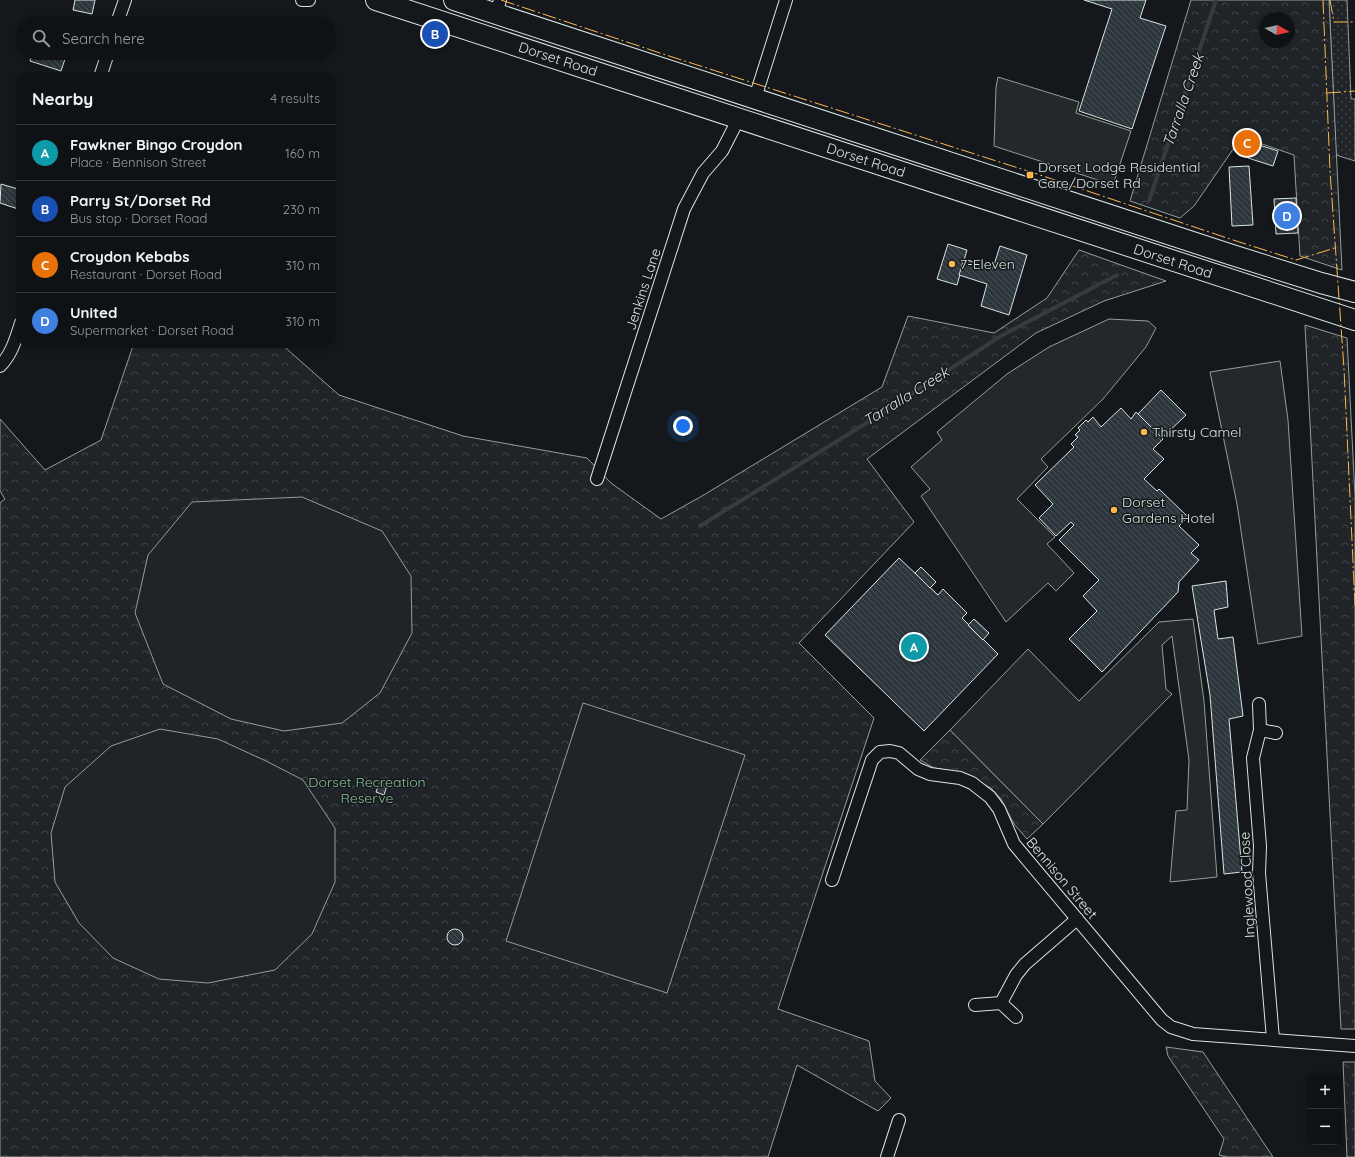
<!DOCTYPE html>
<meta charset="utf-8">
<style>
body{margin:0;font-family:Quicksand,sans-serif;background:#181b1e;color:#f1f3f6}
.controls{position:absolute;right:12px;bottom:12px;display:grid;overflow:hidden;border-radius:8px;box-shadow:0 2px 6px #0003}
.controls button{width:36px;height:36px;display:grid;place-items:center;padding:0;border:0;border-bottom:1px solid #2f3234;background:#0f1215;color:#f1f3f6;font:20px sans-serif}
.compass{position:absolute;left:1259px;top:12px;width:36px;height:36px;border-radius:50%;background:#0f1215;box-shadow:0 2px 6px #0003;rotate:99deg}
.you{position:absolute;left:683px;top:426px;width:14px;height:14px;margin:-10px;border:3px solid #fff;border-radius:50%;background:#1a73e8;box-shadow:0 0 0 6px #1a73e833}
.badge{display:grid;place-items:center;width:26px;height:26px;border-radius:50%;background:#db2777;color:#fff;font-size:13px;font-weight:700}
.pin{position:absolute;translate:-50% -50%;border:2px solid #fff;box-shadow:0 1px 4px #0006}
.list{margin:0;padding:0;list-style:none}
h2{display:flex;justify-content:space-between;align-items:center;height:52px;margin:0;padding:0 16px;font-size:17px}
h2 small{font-size:13px;font-weight:400;color:#9b9ea0}
.list li{display:grid;grid-template-columns:26px 1fr auto;gap:12px;align-items:center;box-sizing:border-box;height:56px;padding:0 16px;border-top:1px solid #2f3234}
.list b{display:block;font-size:15px;white-space:nowrap}
.list p{margin:0;font-size:13px;white-space:nowrap;color:#9b9ea0}
.list em{font-size:13px;font-style:normal;color:#9b9ea0}
.icon{flex:none;width:22px;height:22px;fill:none;stroke:currentColor;stroke-width:2;stroke-linecap:round;stroke-linejoin:round}
.map{position:relative;flex:none;width:1355px;height:1157px;overflow:hidden}
.search{position:absolute;background:#0f1215;box-shadow:0 2px 6px #0003;left:16px;top:16px;width:320px;height:44px;display:flex;align-items:center;gap:10px;box-sizing:border-box;padding:0 14px;border-radius:22px;color:#9b9ea0;font-size:15px}
.panel{position:absolute;background:#0f1215;box-shadow:0 2px 6px #0003;left:16px;top:72px;width:320px;height:276px;border-radius:16px}
.map>svg:first-child{display:block}
.grass{fill:url(#grass-dots);stroke:#939e99}
.park{fill:url(#park-crowns);stroke:#939e99;fill-rule:evenodd}
.pitch{fill:#202428;stroke:#939e99}
.parking{fill:#24282b;stroke:#939e99}
.lines{fill:none;stroke-linecap:round;stroke-linejoin:round}
.stream{stroke:#363b3e;stroke-width:4}
.building{fill:url(#building-back-hatch);stroke:#d8e6dc}
.street-casing{stroke:#d8e6dc;stroke-width:14}
.primary-casing{stroke:#d8e6dc;stroke-width:22}
.street{stroke:#14181c;stroke-width:12}
.primary{stroke:#14181c;stroke-width:20}
.power{stroke:#ffb74d;stroke-width:1;stroke-dasharray:14 3 2 3;stroke-linecap:butt}
.poi-dot{fill:#ffb74d;stroke:#14181c;stroke-width:1.5}
.labels{text-anchor:middle;dominant-baseline:central;stroke-width:3;stroke-linejoin:round;paint-order:stroke}
.street-label{font-size:14px;fill:#d8e6dc;stroke:#14181c}
.poi-label{font-size:14px;fill:#d8e6dc;stroke:#14181c;text-anchor:start}
.park-label{font-size:14px;fill:#8ac095;stroke:#14181c}
.water-label{font-size:15px;font-style:italic;fill:#d8e6dc;stroke:#14181c}
</style>
<div class="map">
<svg width="1355" height="1157" viewBox="0 0 1355 1157">
<defs>
<pattern id="grass-dots" width="8" height="8" patternUnits="userSpaceOnUse"><rect width="8" height="8" fill="#202428"/><path d="M2 2h.1M6 6h.1" fill="none" stroke="#404447" stroke-width="1.8" stroke-linecap="round"/></pattern>
<pattern id="park-crowns" width="20" height="18" patternUnits="userSpaceOnUse"><rect width="20" height="18" fill="#202428"/><path d="M2 6a3 3 0 1 1 6 0M12 15a3 3 0 1 1 6 0" fill="none" stroke="#404447"/></pattern>
<pattern id="building-back-hatch" width="6" height="6" patternUnits="userSpaceOnUse"><rect width="6" height="6" fill="#2c363c"/><path d="M-1 5l2 2M0 0l6 6M5-1l2 2" fill="none" stroke="#4a5358"/></pattern>
</defs>
<rect width="100%" height="100%" fill="#14181c"/>
<polygon class="grass" points="1329,0 1347,0 1351,99 1355,99 1355,161 1336,155"/>
<g class="park">
<path d="M 1191,0 L 1329,0 L 1342,270 L 1300,256 L 1294,155 L 1239,136 L 1236,145 L 1194,206 L 1180,218 L 1130,201 ZM 1265,18 L 1289,18 L 1289,42 L 1265,42 Z"/>
<polygon points="1079,250 1166,281 1104,301 1036,333 867,459 914,522 799,643 874,718 778,1009 869,1041 875,1081 891,1098 878,1111 797,1065 768,1157 0,1157 0,503 5,499 0,491 0,419 45,470 101,440 134,343 280,343 339,395 463,436 587,458 611,483 661,519 702,496 882,387 908,316 994,333 1047,298"/>
<polygon points="1305,325 1347,338 1355,496 1355,1029 1341,1029"/>
<polygon points="950,730 1043,824 1027,839 1014,824 1001,799 991,788 959,772 934,768 920,760"/>
<polygon points="1166,1047 1203,1052 1273,1157 1226,1157 1219,1155 1224,1139 1168,1056"/>
<polygon points="1343,1062 1355,1062 1355,1157 1347,1157"/>
</g>
<g class="pitch">
<polygon points="302,497 382,531 411,576 412,633 380,693 342,723 284,731 231,719 163,684 135,613 148,555 192,502"/>
<polygon points="583,703 745,755 667,993 506,941"/>
<polygon points="160,729 218,739 266,761 303,780 335,828 335,882 312,934 275,970 208,983 159,979 113,958 79,923 55,882 51,833 65,787 111,746"/>
</g>
<g class="parking">
<polygon points="998,77 1079,102 1076,113 1131,131 1113,185 994,146 996,87"/>
<polygon points="1109,319 1148,321 1156,328 1146,347 1103,399 1041,459 1048,467 1017,499 1055,537 1047,544 1074,573 1056,591 1048,583 1006,622 921,496 930,489 911,467 942,440 937,432 1007,374 1049,347"/>
<polygon points="1280,361 1288,420 1302,636 1258,644 1237,504 1210,372"/>
<polygon points="1193,619 1204,701 1217,877 1170,882 1176,811 1187,810 1189,760 1172,636 1162,645 1166,689 1172,694 1043,824 950,730 1028,649 1079,701 1159,622"/>
</g>
<g class="lines">
<g class="stream">
<polyline points="1149,201 1216,0"/>
<polyline points="700,526 868,422 1001,336 1117,275"/>
</g>
</g>
<g class="building">
<polygon points="75,0 95,0 92,14 73,10"/>
<polygon points="1084,0 1146,0 1140,18 1166,26 1132,129 1079,111 1112,9"/>
<polygon points="32,53 67,53 61,71 30,61"/>
<polygon points="1241,137 1254,142 1252,149 1239,144"/>
<polygon points="1253,143 1278,151 1273,166 1248,158"/>
<polygon points="1249,166 1253,225 1232,226 1229,167"/>
<polygon points="1,184 21,190 21,210 0,203"/>
<polygon points="1296,198 1298,233 1276,234 1274,199"/>
<polygon points="948,244 967,250 957,285 937,279"/>
<polygon points="1000,246 1027,255 1009,315 981,306 987,284 959,275 964,259 993,268"/>
<polygon points="1161,390 1186,415 1162,438 1138,414"/>
<polygon points="1121,408 1131,419 1136,412 1163,439 1153,449 1164,459 1144,479 1157,491 1159,489 1188,517 1179,526 1199,545 1191,553 1199,560 1179,582 1178,592 1102,672 1069,639 1097,611 1083,596 1099,580 1059,540 1074,525 1071,522 1056,536 1039,518 1053,504 1035,485 1074,447 1071,444 1078,437 1075,435 1080,430 1078,428 1086,420 1088,422 1093,417 1101,427"/>
<polygon points="899,558 938,595 943,589 967,613 962,618 998,654 924,731 825,635"/>
<polygon points="921,567 936,582 930,588 915,573"/>
<polygon points="1226,581 1228,607 1214,610 1218,639 1233,637 1243,716 1229,719 1242,872 1224,874 1210,695 1192,586"/>
<polygon points="974,619 989,633 983,640 968,625"/>
<polygon points="381,779 388,782 384,795 376,792"/>
<circle cx="455" cy="937" r="8"/>
</g>
<g class="lines">
<defs>
<g id="street">
<polyline points="302,0 309,0"/>
<polyline points="496,14 500,0"/>
<polyline points="117,23 125,0"/>
<polyline points="100,77 108,53"/>
<polyline points="755,98 786,0"/>
<path d="M 0,366 C 12,354 16,338 21,323"/>
<polyline points="597,479 684,209 703,173 722,151 739,118"/>
<polyline points="1259,704 1260,730 1276,733"/>
<polyline points="1260,730 1253,758 1260,846 1259,873 1273,1039"/>
<polyline points="832,880 872,760 880,752 890,751 899,753 918,769 930,774 960,778 972,783 990,797 999,809 1014,844 1162,1020 1171,1027 1193,1034 1355,1046"/>
<polyline points="1001,1003 1016,975 1025,964 1077,919"/>
<polyline points="975,1005 1001,1003 1016,1017"/>
<polyline points="887,1157 899,1120"/>
</g>
<g id="primary">
<polyline points="376,0 1355,320"/>
<polyline points="454,0 1229,254 1321,283 1355,292"/>
</g>
</defs>
<use href="#street" class="street-casing"/>
<use href="#primary" class="primary-casing"/>
<use href="#street" class="street"/>
<use href="#primary" class="primary"/>
<g class="power">
<polyline points="501,0 663,54 1037,174 1230,239 1296,260 1335,248"/>
<polyline points="1323,0 1330,171 1344,369 1355,605"/>
<polyline points="1330,0 1334,22 1355,22"/>
<polyline points="1327,93 1355,91"/>
</g>
</g>
<g class="poi-dot">
<rect x="1026" y="171" width="8" height="8" rx="2"/>
<circle cx="952" cy="264" r="4"/>
<circle cx="1144" cy="432" r="4"/>
<circle cx="1114" cy="510" r="4"/>
</g>
<g class="labels">
<g class="street-label">
<text transform="translate(558 59) rotate(18)">Dorset Road</text>
<text transform="translate(866 160) rotate(18)">Dorset Road</text>
<text transform="translate(1173 261) rotate(18)">Dorset Road</text>
<text transform="translate(643 289) rotate(-72)">Jenkins Lane</text>
<text transform="translate(1062 878) rotate(50)">Bennison Street</text>
<text transform="translate(1247 885) rotate(-93)">Inglewood Close</text>
</g>
<g class="poi-label">
<text x="1038" y="167">Dorset Lodge Residential<tspan x="1038" dy="16">Care/Dorset Rd</tspan></text>
<text x="960" y="264">7-Eleven</text>
<text x="1152" y="432">Thirsty Camel</text>
<text x="1122" y="502">Dorset<tspan x="1122" dy="16">Gardens Hotel</tspan></text>
</g>
<g class="park-label">
<text x="367" y="782">Dorset Recreation<tspan x="367" dy="16">Reserve</tspan></text>
</g>
<g class="water-label">
<text transform="translate(1183 100) rotate(-71)">Tarralla Creek</text>
<text transform="translate(906 396) rotate(-32)">Tarralla Creek</text>
</g>
</g>
</svg>
<div class="controls">
<button>+</button>
<button>−</button>
</div>
<svg class="compass" viewBox="-18 -18 36 36"><path d="M0-13l5 13h-10z" fill="#e53935"/><path d="M0 13l5-13h-10z" fill="#9b9ea0"/></svg>
<div class="you"></div>
<div class="pin badge" style="left:914px;top:647px;background:#0f9aa8">A</div>
<div class="pin badge" style="left:435px;top:34px;background:#1a4fb4">B</div>
<div class="pin badge" style="left:1247px;top:143px;background:#e8710a">C</div>
<div class="pin badge" style="left:1287px;top:216px;background:#3f7fe0">D</div>
<div class="search"><svg class="icon" aria-label="search" viewBox="0 0 24 24"><circle cx="10" cy="10" r="6"/><path d="M15 15l6 6"/></svg>Search here</div>
<section class="panel">
<h2>Nearby<small>4 results</small></h2>
<ul class="list">
<li><span class="badge" style="background:#0f9aa8">A</span><div><b>Fawkner Bingo Croydon</b><p>Place · Bennison Street</p></div><em>160 m</em></li>
<li><span class="badge" style="background:#1a4fb4">B</span><div><b>Parry St/Dorset Rd</b><p>Bus stop · Dorset Road</p></div><em>230 m</em></li>
<li><span class="badge" style="background:#e8710a">C</span><div><b>Croydon Kebabs</b><p>Restaurant · Dorset Road</p></div><em>310 m</em></li>
<li><span class="badge" style="background:#3f7fe0">D</span><div><b>United</b><p>Supermarket · Dorset Road</p></div><em>310 m</em></li>
</ul>
</section>
</div>
